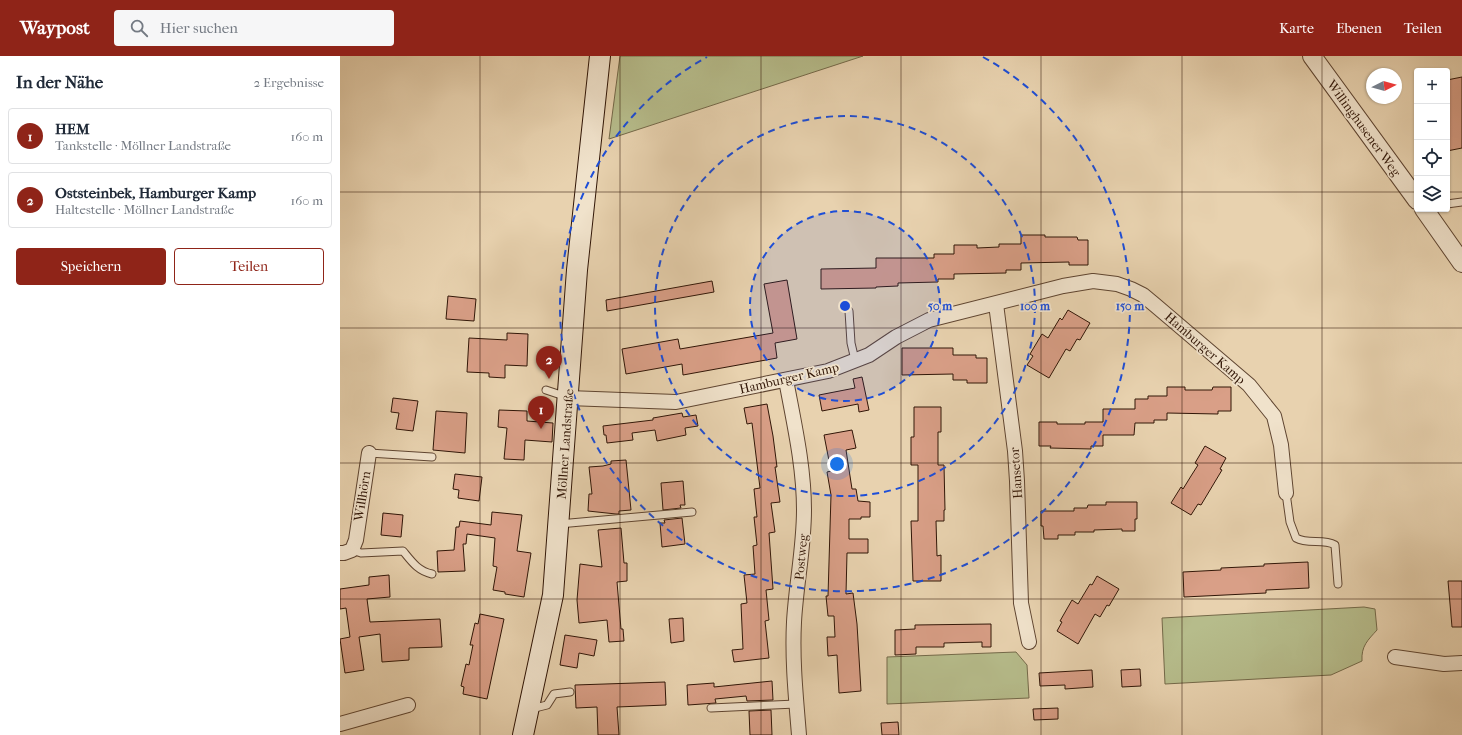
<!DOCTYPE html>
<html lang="de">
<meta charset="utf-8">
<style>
body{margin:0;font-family:"IM FELL French Canon",serif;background:#f6f6f7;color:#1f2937}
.controls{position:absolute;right:12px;top:12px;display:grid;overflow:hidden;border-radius:4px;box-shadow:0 1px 3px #0004}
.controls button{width:36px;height:36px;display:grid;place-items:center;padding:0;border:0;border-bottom:1px solid #e0e1e3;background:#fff;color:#1f2937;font:20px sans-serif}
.compass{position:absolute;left:1026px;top:12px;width:36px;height:36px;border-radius:50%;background:#fff;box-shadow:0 1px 3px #0004;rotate:84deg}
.you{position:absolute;left:497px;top:408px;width:14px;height:14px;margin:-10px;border:3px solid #fff;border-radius:50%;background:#1a73e8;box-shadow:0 0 0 6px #1a73e833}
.badge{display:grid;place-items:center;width:26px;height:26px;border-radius:50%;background:#8f2418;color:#fff;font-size:13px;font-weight:700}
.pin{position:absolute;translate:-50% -33px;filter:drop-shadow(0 1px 2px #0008)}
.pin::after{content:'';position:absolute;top:21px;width:14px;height:12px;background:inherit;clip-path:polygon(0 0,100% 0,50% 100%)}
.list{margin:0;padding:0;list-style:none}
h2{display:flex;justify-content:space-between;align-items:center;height:52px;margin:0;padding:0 16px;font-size:17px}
h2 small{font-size:13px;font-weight:400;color:#747a83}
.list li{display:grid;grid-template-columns:26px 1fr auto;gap:12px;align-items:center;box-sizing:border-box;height:56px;margin:0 8px 8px;padding:0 8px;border:1px solid #e0e1e3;border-radius:4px}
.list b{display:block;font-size:15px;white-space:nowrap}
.list p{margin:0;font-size:13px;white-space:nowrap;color:#747a83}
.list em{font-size:13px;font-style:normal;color:#747a83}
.actions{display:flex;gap:8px;padding:12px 16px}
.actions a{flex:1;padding:9px 0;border:1px solid #8f2418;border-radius:4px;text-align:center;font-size:14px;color:#8f2418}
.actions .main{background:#8f2418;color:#fff}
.icon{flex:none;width:22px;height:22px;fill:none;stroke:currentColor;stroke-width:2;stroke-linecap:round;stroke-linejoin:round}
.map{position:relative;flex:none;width:1122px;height:679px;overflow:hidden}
header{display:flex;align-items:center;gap:24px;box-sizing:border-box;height:56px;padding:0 20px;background:#8f2418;color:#fff}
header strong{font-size:19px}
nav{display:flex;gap:22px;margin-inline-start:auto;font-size:14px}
.search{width:280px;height:36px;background:#f6f6f7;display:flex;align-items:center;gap:10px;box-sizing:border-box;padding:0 14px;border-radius:4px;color:#747a83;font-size:15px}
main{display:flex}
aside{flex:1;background:#fff}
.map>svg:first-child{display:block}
.green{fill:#b6bc8b;stroke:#746949}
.building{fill:#d99f87;stroke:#311607}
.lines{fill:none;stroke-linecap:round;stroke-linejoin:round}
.service-casing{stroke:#5f4531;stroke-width:9}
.minor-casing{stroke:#5f4531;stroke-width:16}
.tertiary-casing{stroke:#5f4531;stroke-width:20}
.secondary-casing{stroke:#311607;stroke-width:22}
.service{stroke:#f0e2cb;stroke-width:7}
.minor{stroke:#f0e2cb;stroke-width:14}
.tertiary{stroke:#f0e2cb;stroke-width:18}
.secondary{stroke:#f0e2cb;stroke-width:20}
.grid{fill:none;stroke:#311607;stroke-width:1;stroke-opacity:0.55}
.ring{fill:none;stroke:#1d4ed8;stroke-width:2;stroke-dasharray:7 5}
.labels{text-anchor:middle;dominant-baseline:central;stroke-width:3.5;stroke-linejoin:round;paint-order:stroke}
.street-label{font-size:13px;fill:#311607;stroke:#f0e2cb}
.centre{fill:#1d4ed8;stroke:#f0e2cb;stroke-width:2}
.ring-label{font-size:12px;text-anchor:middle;font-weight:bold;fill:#1d4ed8;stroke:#f0e2cb;stroke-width:3.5;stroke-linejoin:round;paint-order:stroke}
</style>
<header>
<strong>Waypost</strong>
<div class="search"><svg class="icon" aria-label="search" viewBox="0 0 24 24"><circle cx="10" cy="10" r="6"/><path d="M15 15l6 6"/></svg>Hier suchen</div>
<nav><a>Karte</a><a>Ebenen</a><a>Teilen</a></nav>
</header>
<main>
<aside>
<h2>In der Nähe<small>2 Ergebnisse</small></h2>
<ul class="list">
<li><span class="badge">1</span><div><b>HEM</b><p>Tankstelle · Möllner Landstraße</p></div><em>160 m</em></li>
<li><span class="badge">2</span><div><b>Oststeinbek, Hamburger Kamp</b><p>Haltestelle · Möllner Landstraße</p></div><em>160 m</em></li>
</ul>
<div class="actions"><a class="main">Speichern</a><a>Teilen</a></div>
</aside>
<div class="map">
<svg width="1122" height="679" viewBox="0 0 1122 679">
<rect width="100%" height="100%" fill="#e8d2af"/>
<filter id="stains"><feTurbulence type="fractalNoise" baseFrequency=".005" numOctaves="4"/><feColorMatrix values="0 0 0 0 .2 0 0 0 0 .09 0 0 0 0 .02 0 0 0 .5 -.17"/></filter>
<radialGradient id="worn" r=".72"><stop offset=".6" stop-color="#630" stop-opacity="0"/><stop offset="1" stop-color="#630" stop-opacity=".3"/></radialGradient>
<g class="green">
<polygon points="280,0 523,0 269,83"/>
<path d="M 1024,551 L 1035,553 L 1037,574 C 1028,584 1021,590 1022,605 L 991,619 L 825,628 L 822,562 Z"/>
<polygon points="676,596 687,609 689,642 547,648 547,601"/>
</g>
<g class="building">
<polygon points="1122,21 1122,92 1107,95 1107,24"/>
<polygon points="681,179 705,179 705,181 737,181 738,184 748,184 748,209 729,209 729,206 681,207 681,214 666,214 666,217 614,218 614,223 598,223 598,226 558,227 558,230 536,231 536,232 481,233 481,213 536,212 536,202 594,202 594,198 614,198 614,189 637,189 637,192 659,191 659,188 681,188"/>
<polygon points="447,224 457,283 435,287 437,302 343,319 342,308 286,318 282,293 338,283 340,293 433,277 424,228"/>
<polygon points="372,225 374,236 267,255 266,244"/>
<polygon points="108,240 136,243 134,265 106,263"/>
<polygon points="728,254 750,267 740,284 737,283 730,295 726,293 709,322 687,309 693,300 690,298 702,278 708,282 720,262 722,264"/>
<polygon points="167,277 188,278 187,310 165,309 165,322 149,321 149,317 127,316 129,282 167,284"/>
<polygon points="562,292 613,292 613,299 636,299 636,302 647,302 647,327 627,327 627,324 613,324 613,318 562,319"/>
<polygon points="522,321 529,354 519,356 518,348 482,355 479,339 515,332 513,323"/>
<polygon points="827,331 845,331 845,334 872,334 873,331 891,331 891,355 878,355 878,358 827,357 827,364 814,364 814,367 795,367 794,379 763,379 763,390 751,390 751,393 710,392 711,390 699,390 699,366 717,366 717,368 745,368 745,366 763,366 763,353 795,353 795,343 808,343 808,340 827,340"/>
<polygon points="53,342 78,345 73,375 56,373 59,357 51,356"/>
<polygon points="427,348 433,380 437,411 435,411 440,446 431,447 435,476 429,477 433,533 426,534 429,564 425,565 429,602 394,606 392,594 403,593 401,548 407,547 404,519 415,518 413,490 417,489 414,461 417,461 414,433 420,432 412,367 407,368 404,352"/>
<polygon points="574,351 601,351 601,376 598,376 598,409 604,409 605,454 604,454 604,465 596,465 597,500 601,499 601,525 573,525 571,465 578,465 578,409 571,409 571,381 574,381"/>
<polygon points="159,354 187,355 187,365 213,367 212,386 185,384 184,404 164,403 167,372 158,371"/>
<polygon points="96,355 127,357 125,397 93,394"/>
<polygon points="342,357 343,361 356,359 358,370 345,372 346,379 317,385 315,374 292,377 293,384 267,387 266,379 264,379 263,370 313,364 313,362"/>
<polygon points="512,374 516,392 506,394 512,433 516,433 518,445 530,446 530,461 521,461 521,463 509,463 509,483 528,483 528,497 507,497 506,538 513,537 517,568 521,635 499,637 497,599 488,600 487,581 495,581 494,560 488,560 486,540 488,540 491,439 487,416 491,415 484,379"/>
<polygon points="865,390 886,402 880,413 882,414 861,449 858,448 851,459 831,447 841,431 843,433 851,420 858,409 855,407"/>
<polygon points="286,404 291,454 279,455 279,458 276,458 248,455 249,438 252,438 249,411 263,410 271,408 271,405"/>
<polygon points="115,418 142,421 139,445 118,442 119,434 113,433"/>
<polygon points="343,425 345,449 340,449 341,452 323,454 321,427"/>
<polygon points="766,446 797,446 797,463 795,463 795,475 782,475 782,473 754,474 754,476 735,476 735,479 718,479 718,483 704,483 703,470 701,470 701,455 734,455 734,452 747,452 748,449 766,449"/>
<polygon points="152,456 182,459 177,495 191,497 184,541 165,538 165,536 153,534 157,511 153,510 155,482 127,478 126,488 123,488 125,515 98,516 97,495 114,494 116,471 119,471 120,465 151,469"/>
<polygon points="43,457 63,459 61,481 41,479"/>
<polygon points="342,462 345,488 322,491 320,467 325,467 324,464"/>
<polygon points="281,472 284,507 287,507 287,525 277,526 281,573 283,573 284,585 269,586 267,564 239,567 237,544 240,508 262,511 258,474"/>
<polygon points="968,506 969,532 926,534 926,537 844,541 843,516 881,514 881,512 924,510 924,508"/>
<polygon points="49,519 50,541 27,543 30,566 100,563 102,591 69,592 69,604 42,606 40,578 19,581 24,614 5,617 0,583 10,581 6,552 0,553 0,533 29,529 29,521"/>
<polygon points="757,520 779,533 769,550 767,549 760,561 755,558 738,588 717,575 722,566 720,565 732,544 738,548 750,528 752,529"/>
<polygon points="1108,525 1122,525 1122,571 1112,571"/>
<polygon points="140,558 164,563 147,643 123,638 124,631 121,630 126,608 129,609 133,589 130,589 135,567 138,568"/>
<polygon points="343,562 344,585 331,587 329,563"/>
<polygon points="651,568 651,591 642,591 642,586 604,587 604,591 576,591 576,598 555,599 555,574 575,573 575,569"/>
<polygon points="225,579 257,584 254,600 239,597 237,612 220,609"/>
<polygon points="800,613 801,630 782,631 781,614"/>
<polygon points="752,614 753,631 725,633 725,629 700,630 699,617"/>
<polygon points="432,625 433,644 407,645 406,640 375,643 376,647 348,649 347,629 374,627 374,631"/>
<polygon points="325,626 326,649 277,651 279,679 258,679 257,651 236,652 235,629"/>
<polygon points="718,652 718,663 694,664 693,653"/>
<polygon points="431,654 432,679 410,679 409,655"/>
<polygon points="558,666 559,679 542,679 541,667"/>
</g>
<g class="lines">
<defs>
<g id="service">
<polyline points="1107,148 1122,146"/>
<polyline points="509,255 511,287 515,304"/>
<polyline points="206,334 227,341"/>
<polyline points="29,397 92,401"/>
<path d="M 946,437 L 950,466 L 956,482 C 968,489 983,482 995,489 L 998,528"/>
<polyline points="219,468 352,456"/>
<path d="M 12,494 L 21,497 L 63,495 C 72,506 78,515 92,518"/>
<polyline points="371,652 456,648"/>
<polyline points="191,653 207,649 214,638 230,636"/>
</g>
<g id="minor">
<polyline points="656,248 675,395 677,425 681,547 689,586"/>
<path d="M 446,324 C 454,367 464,410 464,454 C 464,492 456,529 454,566 C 452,604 456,642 459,679"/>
<polyline points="228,342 336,346 488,315 529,299 556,281 589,264 723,230 753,225 777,228 791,233 803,239 815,249 909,329 934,360 941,389 946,437"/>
<polyline points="0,497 4,497 12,494 16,484 29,397"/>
<polyline points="1055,601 1104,608 1122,607"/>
<polyline points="0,668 68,649"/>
</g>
<g id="tertiary">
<polyline points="972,0 1077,144"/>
<polyline points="1084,153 1122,207"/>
</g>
<polyline id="secondary" points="183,679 213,539 237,214 260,0"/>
</defs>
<use href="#service" class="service-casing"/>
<use href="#minor" class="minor-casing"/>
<use href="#tertiary" class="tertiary-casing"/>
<use href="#secondary" class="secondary-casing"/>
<use href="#service" class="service"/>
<use href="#minor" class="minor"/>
<use href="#tertiary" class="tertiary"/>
<use href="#secondary" class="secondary"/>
</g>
<path class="grid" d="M 140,0 L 140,679M 280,0 L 280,679M 421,0 L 421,679M 561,0 L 561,679M 701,0 L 701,679M 842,0 L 842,679M 982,0 L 982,679M 0,136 L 1077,136M 1107,136 L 1122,136M 0,272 L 1122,272M 0,407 L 1122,407M 0,543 L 1122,543"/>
<circle cx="505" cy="250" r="95" fill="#1d4ed8" fill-opacity=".12"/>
<g class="ring">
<circle cx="505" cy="250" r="95"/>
<circle cx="505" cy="250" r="190"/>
<path d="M643 1A285 285 0 1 1 367 1"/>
</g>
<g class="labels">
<g class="street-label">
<text transform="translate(1024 72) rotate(54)">Willinghusener Weg</text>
<text transform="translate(865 292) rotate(41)">Hamburger Kamp</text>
<text transform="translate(449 322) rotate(-13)">Hamburger Kamp</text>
<text transform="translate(225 388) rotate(-86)">Möllner Landstraße</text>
<text transform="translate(676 417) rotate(-94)">Hansetor</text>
<text transform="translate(22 440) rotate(-81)">Willhörn</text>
<text transform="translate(461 501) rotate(-85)">Postweg</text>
</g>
</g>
<circle cx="505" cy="250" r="6" class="centre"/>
<g class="ring-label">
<text x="600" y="254">50 m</text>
<text x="695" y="254">100 m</text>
<text x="790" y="254">150 m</text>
</g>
<rect width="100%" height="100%" filter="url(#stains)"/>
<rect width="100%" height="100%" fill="url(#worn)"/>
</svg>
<div class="controls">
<button>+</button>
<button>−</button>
<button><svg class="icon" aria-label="locate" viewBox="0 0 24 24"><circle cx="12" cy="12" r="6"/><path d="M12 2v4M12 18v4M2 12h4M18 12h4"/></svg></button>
<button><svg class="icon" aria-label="layers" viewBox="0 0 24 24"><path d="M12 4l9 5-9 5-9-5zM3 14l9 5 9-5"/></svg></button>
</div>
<svg class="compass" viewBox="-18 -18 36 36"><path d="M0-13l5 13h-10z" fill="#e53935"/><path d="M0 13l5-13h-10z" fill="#747a83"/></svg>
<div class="you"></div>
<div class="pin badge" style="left:201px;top:373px">1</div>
<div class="pin badge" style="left:209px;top:323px">2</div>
</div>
</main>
